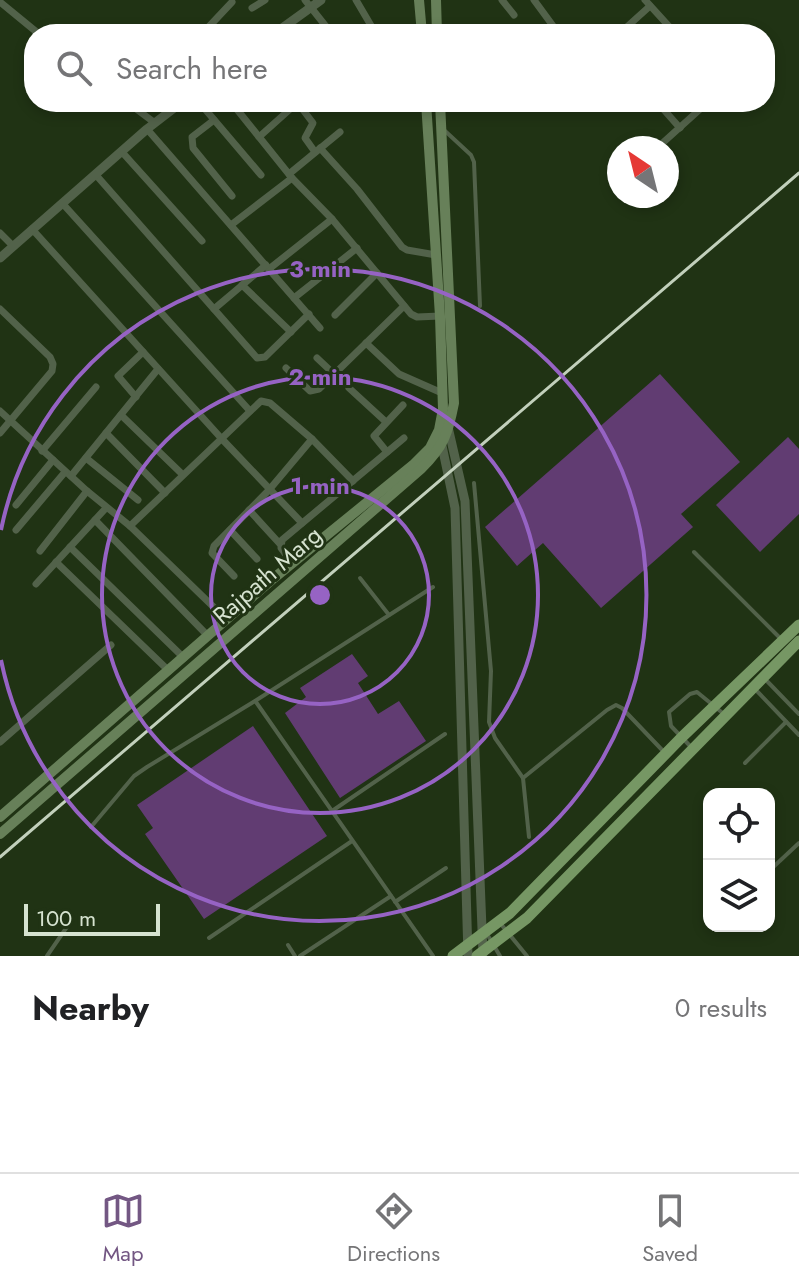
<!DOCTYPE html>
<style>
body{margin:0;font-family:Jost,sans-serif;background:#f6f6f6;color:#202124}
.controls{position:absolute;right:24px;bottom:24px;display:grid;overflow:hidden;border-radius:16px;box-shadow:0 4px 12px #0003}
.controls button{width:72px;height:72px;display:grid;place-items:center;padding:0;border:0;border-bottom:2px solid #e0e0e0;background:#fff;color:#202124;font:40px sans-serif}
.compass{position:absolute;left:607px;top:136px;width:72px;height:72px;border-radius:50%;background:#fff;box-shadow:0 4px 12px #0003;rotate:325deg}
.scale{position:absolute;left:24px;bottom:20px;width:136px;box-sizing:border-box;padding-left:8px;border:4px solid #d6e3d0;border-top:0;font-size:22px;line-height:28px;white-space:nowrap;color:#d6e3d0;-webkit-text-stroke:6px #203314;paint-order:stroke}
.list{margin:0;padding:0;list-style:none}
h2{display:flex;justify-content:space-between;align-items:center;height:104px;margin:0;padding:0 32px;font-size:34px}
h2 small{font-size:26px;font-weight:400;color:#757577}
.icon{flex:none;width:44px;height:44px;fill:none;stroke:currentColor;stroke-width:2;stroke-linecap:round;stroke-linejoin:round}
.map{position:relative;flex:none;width:799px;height:956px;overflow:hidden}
.search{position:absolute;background:#fff;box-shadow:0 4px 12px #0003;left:24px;right:24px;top:24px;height:88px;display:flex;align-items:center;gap:20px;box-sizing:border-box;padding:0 28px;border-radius:32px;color:#757577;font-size:30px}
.sheet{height:216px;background:#fff}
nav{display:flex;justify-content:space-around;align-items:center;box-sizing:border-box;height:112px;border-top:2px solid #e0e0e0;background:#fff;font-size:22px;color:#757577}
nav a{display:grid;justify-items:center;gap:4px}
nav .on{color:#735783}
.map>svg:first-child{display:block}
.building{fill:#613c72}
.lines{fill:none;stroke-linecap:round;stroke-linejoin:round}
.service{stroke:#52624a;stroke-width:4}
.minor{stroke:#52624a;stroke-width:7}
.tertiary{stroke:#52624a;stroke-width:9}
.secondary{stroke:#678059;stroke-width:10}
.primary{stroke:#769764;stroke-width:11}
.rail{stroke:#c2d0bc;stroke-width:3}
.ring{fill:none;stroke:#9663c4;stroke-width:4}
.labels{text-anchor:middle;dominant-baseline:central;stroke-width:6;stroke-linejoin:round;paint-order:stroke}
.street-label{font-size:24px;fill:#d6e3d0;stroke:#203314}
.centre{fill:#9663c4;stroke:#203314;stroke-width:4}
.ring-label{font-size:24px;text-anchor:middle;font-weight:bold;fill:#9663c4;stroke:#203314;stroke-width:6;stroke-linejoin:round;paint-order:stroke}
</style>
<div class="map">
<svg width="799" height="956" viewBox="0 0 799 956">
<rect width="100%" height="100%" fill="#203314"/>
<g class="building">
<polygon points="660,374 740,462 681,514 693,527 601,608 543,543 517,566 485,527"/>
<polygon points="788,437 799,449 799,514 760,552 716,505"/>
<polygon points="352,654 368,676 358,683 378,714 399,701 426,741 340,798 285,713 306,697 300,688"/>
<polygon points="253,726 327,836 204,919 145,834 153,828 137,805"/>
</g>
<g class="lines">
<g class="service">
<polyline points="444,130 471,155 474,162 480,306"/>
<polyline points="474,483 491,671 489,722 495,738 523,778 529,837"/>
<polyline points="694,552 781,639"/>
<polyline points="360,578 389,615"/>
<polyline points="765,679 799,714"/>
<polyline points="754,688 799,735"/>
<polyline points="256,702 433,956"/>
<polyline points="691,747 671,726 669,712 690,694 697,692 725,715"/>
<polyline points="745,763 786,722"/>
<polyline points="523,778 607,710 616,705 622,708 664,752"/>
<polyline points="332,811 445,734"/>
<polyline points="91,827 134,776 147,767 255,701 433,587"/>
<polyline points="769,871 799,843"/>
<polyline points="395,902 446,868"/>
<polyline points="500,923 527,956"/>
<polyline points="487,934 500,956"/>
<polyline points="209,938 352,841"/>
<polyline points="288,945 295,956"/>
<polyline points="47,956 71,921"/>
<polyline points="300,956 391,896"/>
</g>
<g class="minor">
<polyline points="305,0 332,34"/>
<polyline points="356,0 376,34"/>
<polyline points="502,0 514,15"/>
<polyline points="534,0 559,34"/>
<polyline points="645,0 676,34"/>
<polyline points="0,2 39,34"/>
<polyline points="252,8 265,0"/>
<polyline points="202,34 232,2"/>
<polyline points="619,34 650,6"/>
<polyline points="127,102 155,123"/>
<polyline points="199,102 261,175"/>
<polyline points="231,102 292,178 332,219 411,314 417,317 440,316"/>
<polyline points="297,102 313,123 305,138 315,152"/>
<polyline points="657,102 680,128"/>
<polyline points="739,102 745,108"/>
<polyline points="214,120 192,137 193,148 232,196"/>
<polyline points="147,129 320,328"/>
<polyline points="259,137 298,102"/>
<polyline points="320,148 357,189 402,247 407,250 436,255"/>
<polyline points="657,148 708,102"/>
<polyline points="122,152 202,241"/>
<polyline points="289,174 340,132"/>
<polyline points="96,175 257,358 265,357 309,314"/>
<polyline points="63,204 250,411"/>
<polyline points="231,225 292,178"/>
<polyline points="32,229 221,438 302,523"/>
<polyline points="0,233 13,246"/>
<polyline points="269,269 332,219"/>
<polyline points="242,285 291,332"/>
<polyline points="294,298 357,248"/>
<polyline points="0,309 50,357 53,364 52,371 0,433"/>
<polyline points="214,309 266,265"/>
<polyline points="335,315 377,273"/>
<polyline points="366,343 399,374 442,393"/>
<polyline points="317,358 334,374"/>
<polyline points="286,368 310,391 319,389 404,306"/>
<polyline points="349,388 386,422"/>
<polyline points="136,397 118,376 143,352"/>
<polyline points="0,411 87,491 130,526 227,620"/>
<polyline points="121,415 182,474"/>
<polyline points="106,433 165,493"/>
<polyline points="42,451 96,387"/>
<polyline points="387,452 374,436 403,405"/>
<polyline points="86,458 138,500"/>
<polyline points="71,476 158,369"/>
<polyline points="16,505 53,460"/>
<polyline points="249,510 280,544"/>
<polyline points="95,520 208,636"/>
<polyline points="130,526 261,401 270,403 312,439 353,481"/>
<polyline points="16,530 65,472"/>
<polyline points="230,530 257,559"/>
<polyline points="70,547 184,658"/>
<polyline points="40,551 87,491"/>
<polyline points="56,562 169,671"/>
<polyline points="292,563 281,548 282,540 404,438"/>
<polyline points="234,576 212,553 214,546 269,490 312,439"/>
<polyline points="36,584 106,508"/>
<polyline points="0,742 111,645"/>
</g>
<g class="tertiary">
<polyline points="274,34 321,0"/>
<polyline points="0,258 147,129 182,102"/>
<polyline points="448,427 465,501 483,954"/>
<polyline points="441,441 455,508 468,956"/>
</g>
<g class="secondary">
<polyline points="419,0 422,34"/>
<polyline points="436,0 437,34"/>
<polyline points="0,817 274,578 413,465 430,448 439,430 443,409 440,316 426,102"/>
<path d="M 0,834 L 421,469 C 444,446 448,434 454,403 L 440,102"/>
</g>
<g class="primary">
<polyline points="453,956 510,913 682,737 799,625"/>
<polyline points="477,956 527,918 799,641"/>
</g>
<polyline class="rail" points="0,857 799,173"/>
</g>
<g class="ring">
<circle cx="320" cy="595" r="109"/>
<circle cx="320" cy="595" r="218"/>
<path d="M1 530A326 326 0 1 1 1 660"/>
</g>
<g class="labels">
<g class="street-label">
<text transform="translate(267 575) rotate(-41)">Rajpath Marg</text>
</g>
</g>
<circle cx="320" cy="595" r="12" class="centre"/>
<g class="ring-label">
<text x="320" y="277">3 min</text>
<text x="320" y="385">2 min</text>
<text x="320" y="494">1 min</text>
</g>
</svg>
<div class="controls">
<button><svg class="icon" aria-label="locate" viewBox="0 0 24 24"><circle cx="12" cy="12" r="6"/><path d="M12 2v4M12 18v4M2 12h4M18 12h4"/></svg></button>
<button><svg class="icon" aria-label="layers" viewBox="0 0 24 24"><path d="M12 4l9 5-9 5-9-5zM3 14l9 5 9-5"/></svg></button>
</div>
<svg class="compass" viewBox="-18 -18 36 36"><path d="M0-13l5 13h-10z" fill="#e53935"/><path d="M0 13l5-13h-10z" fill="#757577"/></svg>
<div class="scale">100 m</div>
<div class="search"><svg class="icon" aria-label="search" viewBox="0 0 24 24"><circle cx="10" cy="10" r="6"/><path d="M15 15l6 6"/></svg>Search here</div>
</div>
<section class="sheet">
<h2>Nearby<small>0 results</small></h2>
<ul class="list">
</ul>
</section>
<nav>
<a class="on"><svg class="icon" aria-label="map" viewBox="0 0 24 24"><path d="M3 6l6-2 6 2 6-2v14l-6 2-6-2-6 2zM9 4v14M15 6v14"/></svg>Map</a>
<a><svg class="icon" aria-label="directions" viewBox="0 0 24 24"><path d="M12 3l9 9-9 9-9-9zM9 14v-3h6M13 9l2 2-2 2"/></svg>Directions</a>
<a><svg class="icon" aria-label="saved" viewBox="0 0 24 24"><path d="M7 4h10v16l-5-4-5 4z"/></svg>Saved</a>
</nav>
